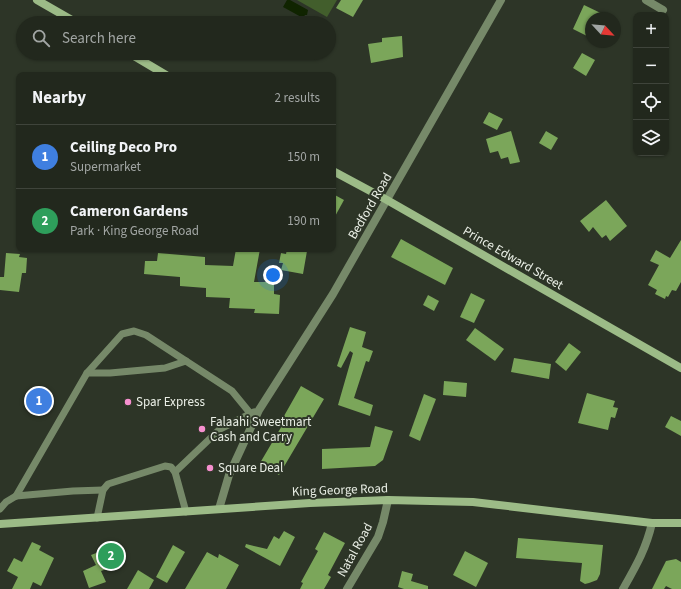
<!DOCTYPE html>
<meta charset="utf-8">
<style>
body{margin:0;font-family:"Source Sans 3",sans-serif;background:#2a3026;color:#f1f3f6}
.controls{position:absolute;right:12px;top:12px;display:grid;overflow:hidden;border-radius:8px;box-shadow:0 1px 3px #0004}
.controls button{width:36px;height:36px;display:grid;place-items:center;padding:0;border:0;border-bottom:1px solid #3f443b;background:#22281d;color:#f1f3f6;font:20px sans-serif}
.compass{position:absolute;left:585px;top:12px;width:36px;height:36px;border-radius:50%;background:#22281d;box-shadow:0 1px 3px #0004;rotate:116deg}
.you{position:absolute;left:273px;top:275px;width:14px;height:14px;margin:-10px;border:3px solid #fff;border-radius:50%;background:#1a73e8;box-shadow:0 0 0 6px #1a73e833}
.badge{display:grid;place-items:center;width:26px;height:26px;border-radius:50%;background:#f690cf;color:#fff;font-size:13px;font-weight:700}
.pin{position:absolute;translate:-50% -50%;border:2px solid #fff;box-shadow:0 1px 4px #0006}
.list{margin:0;padding:0;list-style:none}
h2{display:flex;justify-content:space-between;align-items:center;height:52px;margin:0;padding:0 16px;font-size:17px}
h2 small{font-size:13px;font-weight:400;color:#a2a6a4}
.list li{display:grid;grid-template-columns:26px 1fr auto;gap:12px;align-items:center;box-sizing:border-box;height:64px;padding:0 16px;border-top:1px solid #3f443b}
.list b{display:block;font-size:15px;white-space:nowrap}
.list p{margin:0;font-size:13px;white-space:nowrap;color:#a2a6a4}
.list em{font-size:13px;font-style:normal;color:#a2a6a4}
.icon{flex:none;width:22px;height:22px;fill:none;stroke:currentColor;stroke-width:2;stroke-linecap:round;stroke-linejoin:round}
.map{position:relative;flex:none;width:681px;height:589px;overflow:hidden}
.search{position:absolute;background:#22281d;box-shadow:0 1px 3px #0004;left:16px;top:16px;width:320px;height:44px;display:flex;align-items:center;gap:10px;box-sizing:border-box;padding:0 14px;border-radius:22px;color:#a2a6a4;font-size:15px}
.panel{position:absolute;background:#22281d;box-shadow:0 1px 3px #0004;left:16px;top:72px;width:320px;height:180px;border-radius:8px}
.map>svg:first-child{display:block}
.green{fill:#425e2c}
.water{fill:#102400}
.building{fill:#7ba65a}
.lines{fill:none;stroke-linecap:round;stroke-linejoin:round}
.service{stroke:#768969;stroke-width:7}
.minor{stroke:#768969;stroke-width:8}
.secondary{stroke:#9cbb87;stroke-width:8}
.poi-dot{fill:#f690cf;stroke:#2d3527;stroke-width:1.5}
.labels{text-anchor:middle;dominant-baseline:central;stroke-width:4;stroke-linejoin:round;paint-order:stroke}
.street-label{font-size:13px;fill:#eaefe6;stroke:#2d3527}
.poi-label{font-size:13px;fill:#eaefe6;stroke:#2d3527;text-anchor:start}
</style>
<div class="map">
<svg width="681" height="589" viewBox="0 0 681 589">
<rect width="100%" height="100%" fill="#2d3527"/>
<polygon class="green" points="297,0 337,0 327,17"/>
<polygon class="water" points="287,0 290,0 308,10 307,15 305,15 303,18 283,7"/>
<g class="building">
<polygon points="341,0 363,0 353,17 336,8"/>
<polygon points="584,5 611,18 591,18 591,38 573,29"/>
<polygon points="402,36 403,57 371,63 368,44 382,42 382,38"/>
<polygon points="582,53 595,60 586,76 573,68"/>
<polygon points="489,112 503,119 497,130 483,123"/>
<polygon points="511,131 520,162 510,164 508,157 501,159 498,151 490,153 486,139"/>
<polygon points="546,131 558,138 551,150 539,143"/>
<polygon points="333,194 344,200 333,220"/>
<polygon points="606,200 627,226 610,241 606,235 602,238 593,227 589,232 580,221"/>
<polygon points="401,239 453,268 445,285 391,257"/>
<polygon points="681,240 681,282 676,291 672,290 668,297 666,296 665,299 655,294 657,290 648,285 659,265 650,261 656,250 670,258"/>
<polygon points="236,249 260,249 254,282 274,282 274,294 280,295 279,314 254,313 255,309 229,308 230,298 206,297 206,288 180,286 180,277 144,274 145,261 157,261 158,253 205,257 205,265 233,266"/>
<polygon points="287,249 307,251 303,274 281,270 283,263 279,263 281,253 286,254"/>
<polygon points="6,253 20,254 19,257 27,258 26,273 22,273 19,292 0,290 0,277 4,277"/>
<polygon points="471,293 485,300 474,323 460,317"/>
<polygon points="428,295 439,301 434,311 423,305"/>
<polygon points="350,327 366,332 362,347 373,351 369,362 366,361 354,398 373,405 370,416 338,405 353,353 350,351 341,368 337,366"/>
<polygon points="475,328 504,349 495,361 466,340"/>
<polygon points="569,343 581,352 566,371 555,362"/>
<polygon points="514,358 551,364 549,379 511,372"/>
<polygon points="444,381 467,383 466,397 443,395"/>
<polygon points="301,386 324,399 279,475 260,463 283,424 280,423"/>
<polygon points="587,393 615,401 613,407 618,408 615,418 611,417 608,430 578,423"/>
<polygon points="424,394 436,399 420,441 409,436"/>
<polygon points="671,416 681,421 681,436 665,427"/>
<polygon points="375,426 393,431 383,460 375,466 322,469 322,449 370,447"/>
<polygon points="284,531 295,537 280,566 245,547 246,544 267,549 274,536 279,539"/>
<polygon points="324,532 345,543 328,575 331,577 324,589 300,589 303,583 301,582 318,551 315,549"/>
<polygon points="518,538 603,545 600,574 597,580 589,583 585,584 580,581 582,563 516,558"/>
<polygon points="32,542 41,546 39,550 54,558 41,586 33,582 30,589 12,589 18,577 7,571 14,558 22,562"/>
<polygon points="173,545 185,552 167,583 156,577"/>
<polygon points="112,547 119,565 101,571 106,582 89,588 83,571 96,565 91,555"/>
<polygon points="465,551 488,563 476,587 453,575"/>
<polygon points="207,552 218,558 219,554 239,565 226,589 185,589"/>
<polygon points="676,559 681,562 681,589 672,589 666,586 664,589 652,589 666,561"/>
<polygon points="138,570 154,580 149,589 127,589"/>
<polygon points="402,571 413,574 411,581 428,586 428,589 404,589 398,587"/>
</g>
<g class="lines">
<g class="service">
<polyline points="87,373 110,373 165,368 186,361"/>
<polyline points="175,472 220,429 254,412"/>
<polyline points="16,496 87,373 122,334 134,331 146,335 232,391 250,413"/>
<polyline points="0,509 6,502 16,496 73,491 103,490"/>
<polyline points="97,518 103,490 108,484 165,466 171,467 175,472 186,512"/>
</g>
<g class="minor">
<polyline points="646,0 663,10"/>
<polyline points="219,509 229,475 259,410 333,294 501,0"/>
<polyline points="347,589 378,537 383,522 388,500"/>
<path d="M 623,589 C 636,566 646,549 652,523"/>
</g>
<g class="secondary">
<polyline points="37,0 77,23"/>
<polyline points="129,53 166,75"/>
<polyline points="333,171 387,200 681,368"/>
<polyline points="0,524 310,503 388,500 473,502 652,523 681,523"/>
</g>
</g>
<g class="poi-dot">
<circle cx="128" cy="402" r="4"/>
<circle cx="202" cy="429" r="4"/>
<circle cx="210" cy="468" r="4"/>
</g>
<g class="labels">
<g class="street-label">
<text transform="translate(370 206) rotate(-60)">Bedford Road</text>
<text transform="translate(513 258) rotate(30)">Prince Edward Street</text>
<text transform="translate(340 490) rotate(-2)">King George Road</text>
<text transform="translate(355 550) rotate(-61)">Natal Road</text>
</g>
<g class="poi-label">
<text x="136" y="402">Spar Express</text>
<text x="210" y="422">Falaahi Sweetmart<tspan x="210" dy="15">Cash and Carry</tspan></text>
<text x="218" y="468">Square Deal</text>
</g>
</g>
</svg>
<div class="controls">
<button>+</button>
<button>−</button>
<button><svg class="icon" aria-label="locate" viewBox="0 0 24 24"><circle cx="12" cy="12" r="6"/><path d="M12 2v4M12 18v4M2 12h4M18 12h4"/></svg></button>
<button><svg class="icon" aria-label="layers" viewBox="0 0 24 24"><path d="M12 4l9 5-9 5-9-5zM3 14l9 5 9-5"/></svg></button>
</div>
<svg class="compass" viewBox="-18 -18 36 36"><path d="M0-13l5 13h-10z" fill="#e53935"/><path d="M0 13l5-13h-10z" fill="#a2a6a4"/></svg>
<div class="you"></div>
<div class="pin badge" style="left:39px;top:401px;background:#3f7fe0">1</div>
<div class="pin badge" style="left:111px;top:556px;background:#2e9e5b">2</div>
<div class="search"><svg class="icon" aria-label="search" viewBox="0 0 24 24"><circle cx="10" cy="10" r="6"/><path d="M15 15l6 6"/></svg>Search here</div>
<section class="panel">
<h2>Nearby<small>2 results</small></h2>
<ul class="list">
<li><span class="badge" style="background:#3f7fe0">1</span><div><b>Ceiling Deco Pro</b><p>Supermarket</p></div><em>150 m</em></li>
<li><span class="badge" style="background:#2e9e5b">2</span><div><b>Cameron Gardens</b><p>Park · King George Road</p></div><em>190 m</em></li>
</ul>
</section>
</div>
